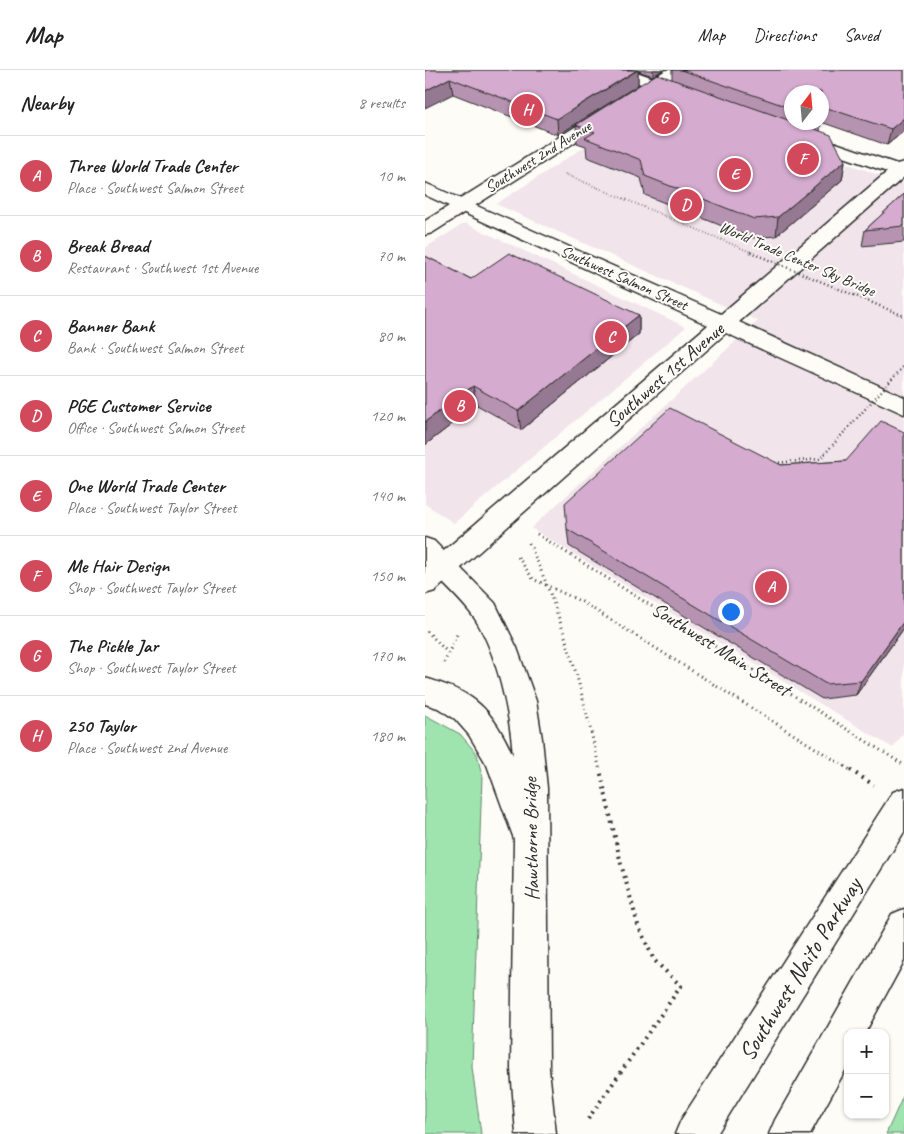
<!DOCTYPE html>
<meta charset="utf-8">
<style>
body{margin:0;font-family:Caveat,sans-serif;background:#f2f2f2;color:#222}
.controls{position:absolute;right:15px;bottom:15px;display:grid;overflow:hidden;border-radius:10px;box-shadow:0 1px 4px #0004}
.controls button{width:45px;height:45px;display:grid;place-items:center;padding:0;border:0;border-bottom:1px solid #e0e0e0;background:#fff;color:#222;font:25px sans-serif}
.compass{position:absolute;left:359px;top:15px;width:45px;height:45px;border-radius:50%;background:#fff;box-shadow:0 1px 4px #0004;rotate:16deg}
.you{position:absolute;left:305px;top:541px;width:18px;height:18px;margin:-12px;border:4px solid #fff;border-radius:50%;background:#1a73e8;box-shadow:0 0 0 8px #1a73e833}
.badge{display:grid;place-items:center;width:32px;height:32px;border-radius:50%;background:#d1495b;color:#fff;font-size:16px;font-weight:700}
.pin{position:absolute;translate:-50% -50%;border:2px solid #fff;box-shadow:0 1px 5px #0006}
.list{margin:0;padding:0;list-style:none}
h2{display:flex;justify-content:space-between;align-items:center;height:65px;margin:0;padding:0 20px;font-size:21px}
h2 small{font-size:16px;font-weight:400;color:#767676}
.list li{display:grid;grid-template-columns:32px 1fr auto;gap:15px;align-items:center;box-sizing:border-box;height:80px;padding:0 20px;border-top:1px solid #e0e0e0}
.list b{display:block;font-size:19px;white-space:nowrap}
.list p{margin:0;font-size:16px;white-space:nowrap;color:#767676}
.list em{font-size:16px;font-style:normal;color:#767676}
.map{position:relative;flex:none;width:479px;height:1064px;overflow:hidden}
header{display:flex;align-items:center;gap:30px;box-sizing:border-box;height:70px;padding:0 25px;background:#fff;border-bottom:1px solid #e0e0e0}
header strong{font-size:24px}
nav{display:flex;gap:28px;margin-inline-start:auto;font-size:18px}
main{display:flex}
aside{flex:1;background:#fff}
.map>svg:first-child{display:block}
.built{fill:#f1e4eb}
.green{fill:#9fe3af;stroke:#65876d}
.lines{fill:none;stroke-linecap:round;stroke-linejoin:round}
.minor-casing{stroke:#2b2b2b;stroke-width:3}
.major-casing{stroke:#2b2b2b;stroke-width:3}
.path-far2{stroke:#2b2b2b;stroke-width:2;stroke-dasharray:0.5 2.5;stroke-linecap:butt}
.path-far1{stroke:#2b2b2b;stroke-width:3;stroke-dasharray:1 4;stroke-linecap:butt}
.path{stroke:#2b2b2b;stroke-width:4;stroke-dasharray:2 5;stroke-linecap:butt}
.minor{fill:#fdfcf7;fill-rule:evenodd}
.major{fill:#fdfcf7;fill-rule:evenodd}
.path-bridge-far1{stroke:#2b2b2b;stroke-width:2;stroke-dasharray:0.5 2.5;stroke-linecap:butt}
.path-bridge{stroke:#2b2b2b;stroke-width:2.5;stroke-dasharray:1 3;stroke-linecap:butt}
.wall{fill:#b793b2;stroke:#2b2b2b}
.shaded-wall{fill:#957891;stroke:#2b2b2b}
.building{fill:#d5abcf;stroke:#2b2b2b}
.labels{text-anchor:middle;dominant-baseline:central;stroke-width:4;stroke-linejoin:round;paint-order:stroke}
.far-street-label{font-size:16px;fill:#2b2b2b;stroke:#fdfcf7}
.street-label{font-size:20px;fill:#2b2b2b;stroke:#fdfcf7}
.near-street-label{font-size:24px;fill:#2b2b2b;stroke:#fdfcf7}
</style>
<header>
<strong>Map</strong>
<nav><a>Map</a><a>Directions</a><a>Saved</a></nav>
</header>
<main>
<aside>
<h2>Nearby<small>8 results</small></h2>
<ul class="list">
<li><span class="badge">A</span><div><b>Three World Trade Center</b><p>Place · Southwest Salmon Street</p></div><em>10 m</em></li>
<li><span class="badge">B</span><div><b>Break Bread</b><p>Restaurant · Southwest 1st Avenue</p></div><em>70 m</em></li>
<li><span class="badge">C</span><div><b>Banner Bank</b><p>Bank · Southwest Salmon Street</p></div><em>80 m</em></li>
<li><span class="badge">D</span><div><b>PGE Customer Service</b><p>Office · Southwest Salmon Street</p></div><em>120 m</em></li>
<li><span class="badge">E</span><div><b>One World Trade Center</b><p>Place · Southwest Taylor Street</p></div><em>140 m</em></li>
<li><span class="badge">F</span><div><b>Me Hair Design</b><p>Shop · Southwest Taylor Street</p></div><em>150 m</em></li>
<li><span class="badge">G</span><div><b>The Pickle Jar</b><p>Shop · Southwest Taylor Street</p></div><em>170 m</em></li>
<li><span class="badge">H</span><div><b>250 Taylor</b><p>Place · Southwest 2nd Avenue</p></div><em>180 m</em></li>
</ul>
</aside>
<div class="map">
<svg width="479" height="1064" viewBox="0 0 479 1064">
<rect width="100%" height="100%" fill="#fdfcf7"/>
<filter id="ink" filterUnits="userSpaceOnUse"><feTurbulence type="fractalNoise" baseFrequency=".02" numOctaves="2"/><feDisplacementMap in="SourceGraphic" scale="10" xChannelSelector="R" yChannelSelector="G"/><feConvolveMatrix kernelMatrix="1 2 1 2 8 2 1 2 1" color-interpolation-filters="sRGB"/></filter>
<g filter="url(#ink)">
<g class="built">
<polygon points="237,27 479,114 479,662 468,678 106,458 333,251 71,134"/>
<polygon points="40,153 261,257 29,453 0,434 0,178"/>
</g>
<g class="green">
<polygon points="0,645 35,664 52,684 57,706 47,997 56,1064 0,1064"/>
<polygon points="479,1024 479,1064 461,1064"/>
</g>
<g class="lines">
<defs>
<g id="minor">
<polygon points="183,0 206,0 262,20 264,23 262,26 250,26 185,3"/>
<polygon points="379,62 472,94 479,92 479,107 314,252 479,327 479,344 301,263 10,521 0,524 0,497 283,255 0,125 0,113 296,244 462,102 373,71 370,67 373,63"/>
</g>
<g id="major">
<polygon points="241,0 260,0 258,3 7,163 0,165 0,151"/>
<path d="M 0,468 L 9,471 L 70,533 L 92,578 L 111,631 L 117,669 L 122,718 L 124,999 L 131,1064 L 91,1064 L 86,999 L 89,769 L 62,695 L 44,665 L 30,649 L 13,638 L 0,634 L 0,608 C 51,623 65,637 88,685 C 85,644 72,583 50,549 C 38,531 15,511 0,495 Z"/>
<polygon points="479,718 479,762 292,1064 250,1064 256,1050 468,722"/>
<polygon points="479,839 479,891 440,963 423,963 423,995 385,1064 344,1064 350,1050 467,844"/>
</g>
</defs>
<use href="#minor" class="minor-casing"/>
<use href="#major" class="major-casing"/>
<polyline class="path-far2" points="140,104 202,130"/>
<g class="path-far1">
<polyline points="112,464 479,695"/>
<path d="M 104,473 C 139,550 157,620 175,701"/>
<polyline points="93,487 108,509 157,532 427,701"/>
<polyline points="2,561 23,583"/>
<polyline points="19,593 33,562"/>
</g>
<g class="path">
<polyline points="425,700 449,715"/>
<polyline points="163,1049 256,916 229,890 213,855 196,794 175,700"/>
</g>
<use href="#minor" class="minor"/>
<use href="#major" class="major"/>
<polyline class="path-bridge-far1" points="202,130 328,183"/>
<g class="path-bridge">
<polyline points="325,182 479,246"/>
<polyline points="350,393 395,389 479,296"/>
</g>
</g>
<g class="wall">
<polygon points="0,0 238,0 228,6 213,1 213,15 133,65 28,24"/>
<polygon points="247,0 479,0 479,61 462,75 396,52 396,22 366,22 366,52 396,52 395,61 420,91 417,110 351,166 327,168 220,125 216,108 162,87 161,76 152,73 151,55 247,9"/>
<polygon points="479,124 479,172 437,176 440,160"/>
<polygon points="0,186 46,209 214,245 214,264 96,360 52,335 0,375"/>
<polygon points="479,362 479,558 431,625 397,629 144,476 142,459 356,395 421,391"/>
</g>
<g class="shaded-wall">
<polygon points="213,0 213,15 133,65 132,49"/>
<polygon points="228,0 238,0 228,6"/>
<polygon points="25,8 28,24 0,38 0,21"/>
<polygon points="479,48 479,61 462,75 466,59"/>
<polygon points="420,91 417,110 351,166 353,147"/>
<polygon points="214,245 214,264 96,360 93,341"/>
<polygon points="48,316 52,335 0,375 0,352"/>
<polygon points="479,551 479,558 431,625 436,611"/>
</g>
<g class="building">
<polygon points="0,0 212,0 132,49 25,8 0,21"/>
<polygon points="256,0 479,0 479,48 466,59 396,36 396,22 366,22 366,38"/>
<polygon points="232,4 366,51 366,52 371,52 406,65 420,91 353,147 329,149 220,106 216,90 160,68 170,62 151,55"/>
<polygon points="479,124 479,156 440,160"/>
<polygon points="84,183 214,245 93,341 48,316 0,352 0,186 46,209"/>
<polygon points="245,338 356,395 421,391 456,351 479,362 479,551 436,611 401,614 142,459 140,433"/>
</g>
</g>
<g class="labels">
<g class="far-street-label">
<text transform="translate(113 87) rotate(-32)">Southwest 2nd Avenue</text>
<text transform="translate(372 189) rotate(23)">World Trade Center Sky Bridge</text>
<text transform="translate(199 208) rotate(24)">Southwest Salmon Street</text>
</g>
<g class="street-label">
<text transform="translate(240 305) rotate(-41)">Southwest 1st Avenue</text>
<text transform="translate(296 579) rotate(32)">Southwest Main Street</text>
<text transform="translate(106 769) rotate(-91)">Hawthorne Bridge</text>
</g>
<g class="near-street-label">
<text transform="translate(375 899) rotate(-58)">Southwest Naito Parkway</text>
</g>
</g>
</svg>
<div class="controls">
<button>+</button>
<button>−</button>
</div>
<svg class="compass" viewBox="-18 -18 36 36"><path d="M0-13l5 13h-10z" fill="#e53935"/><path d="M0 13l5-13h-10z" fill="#767676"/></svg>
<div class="you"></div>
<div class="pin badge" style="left:346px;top:517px">A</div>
<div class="pin badge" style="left:35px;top:336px">B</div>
<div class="pin badge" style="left:186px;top:267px">C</div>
<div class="pin badge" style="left:261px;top:135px">D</div>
<div class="pin badge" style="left:310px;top:104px">E</div>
<div class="pin badge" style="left:378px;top:89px">F</div>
<div class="pin badge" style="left:239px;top:48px">G</div>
<div class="pin badge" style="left:102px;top:40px">H</div>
</div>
</main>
